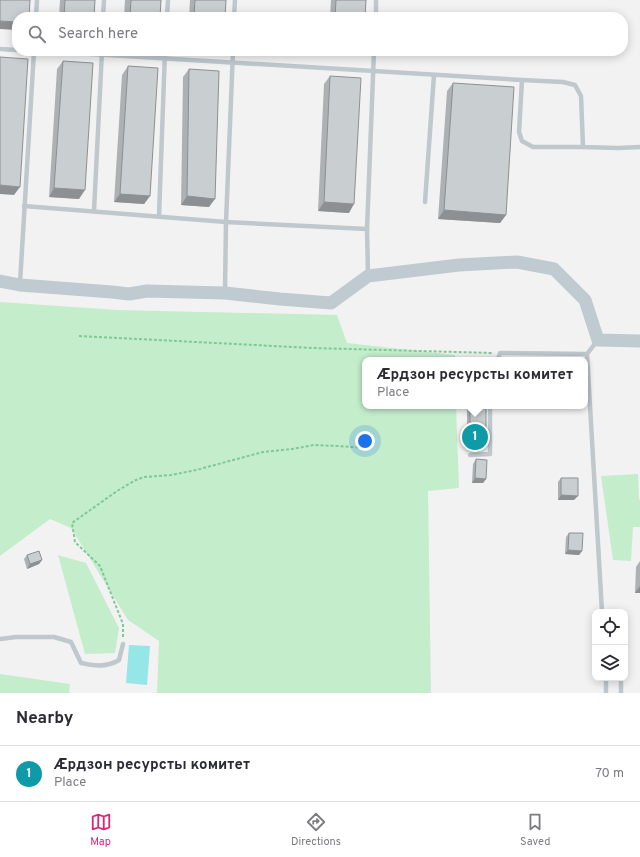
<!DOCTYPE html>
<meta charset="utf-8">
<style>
body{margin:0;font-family:Overpass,sans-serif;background:#f2f2f3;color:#2b2b33}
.controls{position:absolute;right:12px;bottom:12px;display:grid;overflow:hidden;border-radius:8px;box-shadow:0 2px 10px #0003}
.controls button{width:36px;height:36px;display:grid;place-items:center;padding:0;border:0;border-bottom:1px solid #e1e1e2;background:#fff;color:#2b2b33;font:20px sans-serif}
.you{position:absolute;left:365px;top:441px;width:14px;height:14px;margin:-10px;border:3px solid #fff;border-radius:50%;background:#1a73e8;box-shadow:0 0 0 6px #1a73e833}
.badge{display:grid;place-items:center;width:26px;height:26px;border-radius:50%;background:#db2777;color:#fff;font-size:13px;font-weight:700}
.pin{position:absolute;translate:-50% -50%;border:2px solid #fff;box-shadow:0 1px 4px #0006}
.popup{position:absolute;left:362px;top:357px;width:226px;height:52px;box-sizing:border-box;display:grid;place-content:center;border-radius:8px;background:#fff;filter:drop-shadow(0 1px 3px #0005);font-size:13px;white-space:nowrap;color:#7c7c81}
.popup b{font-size:15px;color:#2b2b33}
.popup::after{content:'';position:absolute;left:50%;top:100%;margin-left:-8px;border:8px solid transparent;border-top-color:#fff}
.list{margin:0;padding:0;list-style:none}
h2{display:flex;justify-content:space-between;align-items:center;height:52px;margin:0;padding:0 16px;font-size:17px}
h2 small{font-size:13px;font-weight:400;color:#7c7c81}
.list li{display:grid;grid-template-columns:26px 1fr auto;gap:12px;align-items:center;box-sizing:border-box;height:56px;padding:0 16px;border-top:1px solid #e1e1e2}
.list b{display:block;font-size:15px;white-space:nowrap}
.list p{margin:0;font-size:13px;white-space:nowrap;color:#7c7c81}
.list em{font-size:13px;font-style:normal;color:#7c7c81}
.icon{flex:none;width:22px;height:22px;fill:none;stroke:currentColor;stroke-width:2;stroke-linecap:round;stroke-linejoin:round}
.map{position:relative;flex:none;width:640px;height:693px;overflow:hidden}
.search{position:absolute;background:#fff;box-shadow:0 2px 10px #0003;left:12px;right:12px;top:12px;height:44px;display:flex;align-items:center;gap:10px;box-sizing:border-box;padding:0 14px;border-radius:16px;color:#7c7c81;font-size:15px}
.sheet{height:108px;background:#fff}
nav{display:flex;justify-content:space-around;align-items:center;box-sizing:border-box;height:56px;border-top:1px solid #e1e1e2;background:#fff;font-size:11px;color:#7c7c81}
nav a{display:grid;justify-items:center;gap:2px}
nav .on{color:#db2777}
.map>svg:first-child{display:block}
.green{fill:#c4edcc}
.water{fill:#94e6e7}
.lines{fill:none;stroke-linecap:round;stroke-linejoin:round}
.path{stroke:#7ec995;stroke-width:2;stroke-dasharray:3 2;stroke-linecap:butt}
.lane{stroke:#bec8cd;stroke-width:4.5}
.secondary{stroke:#bfcbd1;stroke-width:13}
.wall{fill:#adb1b3}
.shaded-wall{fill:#8d9092}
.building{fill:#c9ced0;stroke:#8d9092}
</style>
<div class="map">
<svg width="640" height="693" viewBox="0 0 640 693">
<rect width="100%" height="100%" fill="#f3f2f2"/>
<g class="green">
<polygon points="0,302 118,310 337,315 347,343 455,355 455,360 365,360 365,406 456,406 459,488 428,491 431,693 157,693 159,641 128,620 71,528 50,519 0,556"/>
<polygon points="638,474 639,499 640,500 640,527 633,527 631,561 613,560 601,476"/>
<polygon points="58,555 86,563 119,628 115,653 85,654"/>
<polygon points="0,674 70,684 69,693 0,693"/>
</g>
<polygon class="water" points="129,645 150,646 147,685 126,683"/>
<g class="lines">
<g class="path">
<polyline points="79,336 313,348 493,353"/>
<polyline points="123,637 123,624 100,566 75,542 72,523 117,491 136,480 144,477 171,475 196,470 263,452 292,449 314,445 337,446 367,448"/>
</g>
<g class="lane">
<polyline points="36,17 37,0"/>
<polyline points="103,17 104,0"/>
<polyline points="167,17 168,0"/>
<polyline points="234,17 235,0"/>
<polyline points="376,17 376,0"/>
<polyline points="0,49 17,50"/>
<polyline points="42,51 522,80 563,82 575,85 581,96 583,147 618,148 640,147"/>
<polyline points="522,80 519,132 522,141 533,147 583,147"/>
<polyline points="425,202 434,75"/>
<polyline points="24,206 226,222 367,229"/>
<polyline points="94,211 102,51"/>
<polyline points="159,216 165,51"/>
<polyline points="368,275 367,229 374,51"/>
<polyline points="20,283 34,51"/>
<polyline points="225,291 226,222 233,51"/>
<polyline points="597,341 587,354 602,612"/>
<polyline points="498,360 500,353 587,354"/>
<polyline points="470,455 490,454 490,406"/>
<path d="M 0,639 L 16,637 L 54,637 L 71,642 L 81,663 C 93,666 108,667 119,660 L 123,644"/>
<polyline points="606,678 606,693"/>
<polyline points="621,693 621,678"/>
</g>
<polyline class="secondary" points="0,281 20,285 112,292 129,294 147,291 225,293 280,299 331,303 368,276 459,265 517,262 554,269 585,300 598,340 640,341"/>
</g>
<g class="wall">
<polygon points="60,0 95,0 94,17 59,17"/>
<polygon points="125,0 161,0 160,17 124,17"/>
<polygon points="190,0 226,0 225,17 189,17"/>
<polygon points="331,0 366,0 365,17 330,17"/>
<polygon points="63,61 79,199 49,197 57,69"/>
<polygon points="128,66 150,196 144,204 114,202 122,75"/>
<polygon points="189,69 209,207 181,205 183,77"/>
<polygon points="330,76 349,213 318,211 324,84"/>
<polygon points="453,83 506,215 500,223 438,219 447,91"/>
<polygon points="467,406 486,406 486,442 483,446 467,446"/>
<polygon points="476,459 486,479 483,483 472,483 473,464"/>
<polygon points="561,478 574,500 558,500 558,482"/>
<polygon points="569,533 582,551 579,555 565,554 566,537"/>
<polygon points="27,555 42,560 39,564 27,569 24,559"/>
<polygon points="640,561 640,593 635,593 636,567"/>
</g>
<g class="shaded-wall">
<polygon points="0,21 17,22 17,30 0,29"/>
<polygon points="0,185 20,187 14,195 0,194"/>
<polygon points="54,188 85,190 79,199 49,197"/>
<polygon points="120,194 150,196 144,204 114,202"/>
<polygon points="187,196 215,199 209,207 181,205"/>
<polygon points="324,202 354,204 349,213 318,211"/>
<polygon points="444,210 506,215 500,223 438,219"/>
<polygon points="470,441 486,442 483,446 467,446"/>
<polygon points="475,478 486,479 483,483 472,483"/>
<polygon points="561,495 578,496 574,500 558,500"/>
<polygon points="568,550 582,551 579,555 565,554"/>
<polygon points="42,560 39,564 27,569 30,564"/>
<polygon points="640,586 640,593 635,593"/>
</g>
<g class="building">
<polygon points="0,0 30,0 29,17 17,17 17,22 0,21"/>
<polygon points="65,0 95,0 94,17 64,17"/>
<polygon points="131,0 161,0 160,17 130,17"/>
<polygon points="195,0 226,0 225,17 194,17"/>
<polygon points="336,0 366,0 365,17 335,17"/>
<polygon points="0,57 28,59 20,187 0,185"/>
<polygon points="63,61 93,63 85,190 54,188"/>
<polygon points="128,66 158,68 150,196 120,194"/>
<polygon points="189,69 219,71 215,199 187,196"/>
<polygon points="330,76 361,78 354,204 324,202"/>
<polygon points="453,83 514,87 506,215 444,210"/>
<polygon points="470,406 486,406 486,442 470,441"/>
<polygon points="476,459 487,460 486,479 475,478"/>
<polygon points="561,478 578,478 578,496 561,495"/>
<polygon points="569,533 583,533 582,551 568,550"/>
<polygon points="39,551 42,560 30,564 27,555"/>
</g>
</svg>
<div class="controls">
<button><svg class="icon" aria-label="locate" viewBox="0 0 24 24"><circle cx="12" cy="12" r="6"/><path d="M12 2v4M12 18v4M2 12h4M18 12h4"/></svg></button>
<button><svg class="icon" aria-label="layers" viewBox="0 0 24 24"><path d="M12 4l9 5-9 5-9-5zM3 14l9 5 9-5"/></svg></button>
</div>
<div class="you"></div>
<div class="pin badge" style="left:475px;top:437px;background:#0f9aa8">1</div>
<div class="popup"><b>Æрдзон ресурсты комитет</b>Place</div>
<div class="search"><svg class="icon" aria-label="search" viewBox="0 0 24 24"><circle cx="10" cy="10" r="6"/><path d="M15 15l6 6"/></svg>Search here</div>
</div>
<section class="sheet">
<h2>Nearby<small></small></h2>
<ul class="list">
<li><span class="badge" style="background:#0f9aa8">1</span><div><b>Æрдзон ресурсты комитет</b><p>Place</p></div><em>70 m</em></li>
</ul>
</section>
<nav>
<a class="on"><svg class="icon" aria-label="map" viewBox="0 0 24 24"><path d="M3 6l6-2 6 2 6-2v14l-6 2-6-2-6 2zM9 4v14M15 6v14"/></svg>Map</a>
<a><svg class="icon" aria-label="directions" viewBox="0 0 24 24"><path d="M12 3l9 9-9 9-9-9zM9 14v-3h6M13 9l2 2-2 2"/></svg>Directions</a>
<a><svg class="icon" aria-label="saved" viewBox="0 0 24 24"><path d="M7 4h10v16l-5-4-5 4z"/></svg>Saved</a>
</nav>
